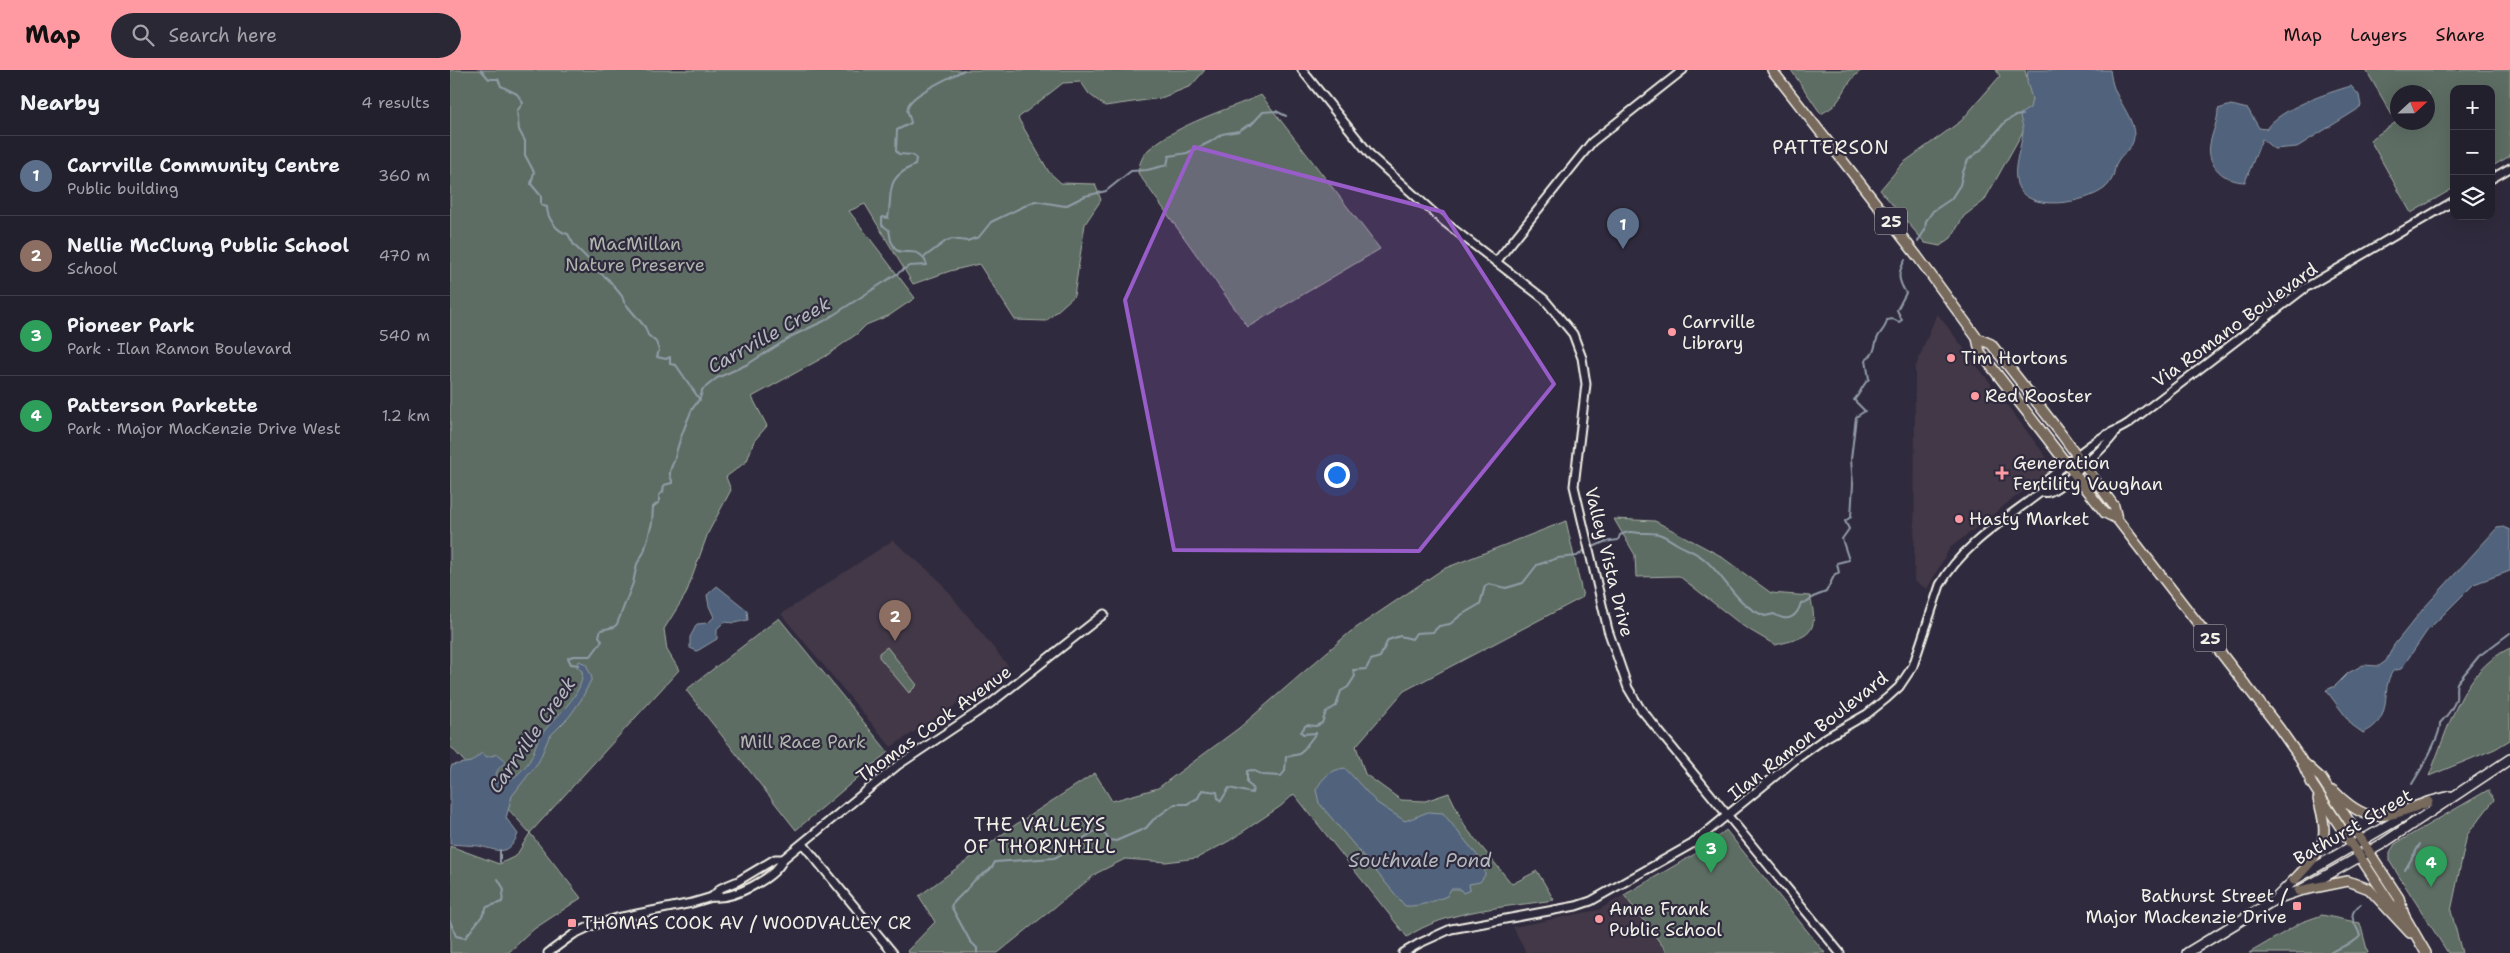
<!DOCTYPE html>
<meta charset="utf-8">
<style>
body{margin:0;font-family:"Shantell Sans",sans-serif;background:#2b2836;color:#f1f3f6}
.controls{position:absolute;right:15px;top:15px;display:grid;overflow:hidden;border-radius:10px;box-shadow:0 5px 20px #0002}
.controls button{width:45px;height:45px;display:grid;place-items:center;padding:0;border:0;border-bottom:1px solid #403e4a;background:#23202e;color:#f1f3f6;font:25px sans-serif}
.compass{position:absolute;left:1940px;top:15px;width:45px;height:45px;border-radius:50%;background:#23202e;box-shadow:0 5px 20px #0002;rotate:68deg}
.you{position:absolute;left:886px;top:404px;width:18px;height:18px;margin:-12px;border:4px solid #fff;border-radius:50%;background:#1a73e8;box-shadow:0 0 0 8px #1a73e833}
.badge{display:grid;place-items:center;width:32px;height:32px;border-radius:50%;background:#ff9aa2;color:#fff;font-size:16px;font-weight:700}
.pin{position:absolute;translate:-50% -41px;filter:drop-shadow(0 1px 2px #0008)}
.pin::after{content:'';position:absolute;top:26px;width:18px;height:15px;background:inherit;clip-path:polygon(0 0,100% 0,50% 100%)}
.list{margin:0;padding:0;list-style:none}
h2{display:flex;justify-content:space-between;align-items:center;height:65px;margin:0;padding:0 20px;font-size:21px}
h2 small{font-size:16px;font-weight:400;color:#a3a3aa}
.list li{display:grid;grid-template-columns:32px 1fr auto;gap:15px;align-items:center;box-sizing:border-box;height:80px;padding:0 20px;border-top:1px solid #403e4a}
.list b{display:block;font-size:19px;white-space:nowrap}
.list p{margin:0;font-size:16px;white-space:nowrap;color:#a3a3aa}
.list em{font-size:16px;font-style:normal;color:#a3a3aa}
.icon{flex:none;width:28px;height:28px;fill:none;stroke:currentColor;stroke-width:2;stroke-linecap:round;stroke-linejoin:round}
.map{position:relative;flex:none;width:2060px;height:883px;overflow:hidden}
header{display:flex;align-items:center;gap:30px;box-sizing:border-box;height:70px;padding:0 25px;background:#ff9aa2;color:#111}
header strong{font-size:24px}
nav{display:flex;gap:28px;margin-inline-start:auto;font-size:18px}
.search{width:350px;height:45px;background:#2b2836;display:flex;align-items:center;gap:12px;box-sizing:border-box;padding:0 18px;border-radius:28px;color:#a3a3aa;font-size:19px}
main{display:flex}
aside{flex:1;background:#23202e}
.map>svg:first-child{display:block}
.built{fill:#423747}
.green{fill:#5d6d64;stroke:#a8afa6;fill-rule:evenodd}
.water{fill:#51637c;stroke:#929ca7}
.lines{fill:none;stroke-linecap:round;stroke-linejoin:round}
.stream{stroke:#929ca7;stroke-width:2}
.tertiary-casing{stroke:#f4f1e8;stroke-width:11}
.secondary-casing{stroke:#f4f1e8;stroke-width:12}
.primary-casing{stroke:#f4f1e8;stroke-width:12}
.tertiary{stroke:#2f2a3d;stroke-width:7}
.secondary{stroke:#2f2a3d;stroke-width:9}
.primary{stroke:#77695c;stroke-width:9}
.marked{fill:#995dc9;fill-opacity:0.2;stroke:#995dc9;stroke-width:4;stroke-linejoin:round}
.poi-dot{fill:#ff9aa2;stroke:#2f2a3d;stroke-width:2}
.labels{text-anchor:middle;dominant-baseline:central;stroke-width:4.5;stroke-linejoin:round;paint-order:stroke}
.shield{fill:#2f2a3d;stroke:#b9b5b5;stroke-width:1}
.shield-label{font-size:16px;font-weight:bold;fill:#f4f1e8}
.park-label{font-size:18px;fill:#b0b6ad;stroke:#2f2a3d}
.poi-label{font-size:18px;fill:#f4f1e8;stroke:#2f2a3d;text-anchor:start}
.street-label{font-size:18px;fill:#f4f1e8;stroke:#2f2a3d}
.neighbourhood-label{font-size:19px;letter-spacing:1px;fill:#f4f1e8;stroke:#2f2a3d}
.water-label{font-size:19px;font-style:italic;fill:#b3b8bd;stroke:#2f2a3d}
</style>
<header>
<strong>Map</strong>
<div class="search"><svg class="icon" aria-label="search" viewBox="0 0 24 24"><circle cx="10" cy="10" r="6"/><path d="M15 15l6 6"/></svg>Search here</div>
<nav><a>Map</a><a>Layers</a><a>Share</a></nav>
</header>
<main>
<aside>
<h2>Nearby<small>4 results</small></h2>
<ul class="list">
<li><span class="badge" style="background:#5c6f8a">1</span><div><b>Carrville Community Centre</b><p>Public building</p></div><em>360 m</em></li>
<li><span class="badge" style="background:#8d6e63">2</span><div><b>Nellie McClung Public School</b><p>School</p></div><em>470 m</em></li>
<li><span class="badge" style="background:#2e9e5b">3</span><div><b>Pioneer Park</b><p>Park · Ilan Ramon Boulevard</p></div><em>540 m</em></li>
<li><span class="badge" style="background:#2e9e5b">4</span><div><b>Patterson Parkette</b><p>Park · Major MacKenzie Drive West</p></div><em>1.2 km</em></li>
</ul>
</aside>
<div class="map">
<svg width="2060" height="883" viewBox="0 0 2060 883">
<rect width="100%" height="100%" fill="#2f2a3d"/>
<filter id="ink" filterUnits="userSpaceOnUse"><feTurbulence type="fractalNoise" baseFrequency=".02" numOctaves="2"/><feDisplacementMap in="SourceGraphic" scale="10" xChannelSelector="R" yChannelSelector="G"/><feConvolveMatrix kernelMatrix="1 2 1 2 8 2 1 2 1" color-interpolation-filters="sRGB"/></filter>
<g filter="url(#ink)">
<g class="built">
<polygon points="1487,243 1604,397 1500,478 1477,519 1464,511 1465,298"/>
<polygon points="443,470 488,509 559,597 537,615 441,677 331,544"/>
<polygon points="1174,825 1218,883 1076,883 1063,857 1148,840"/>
</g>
<g class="green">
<polygon points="0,0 755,0 741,16 711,28 655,36 639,24 631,12 613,13 568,48 599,102 611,113 645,114 651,130 635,154 624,226 596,251 565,250 529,194 500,201 463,214 415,134 399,141 465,228 440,245 416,255 408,263 376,286 302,327 317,356 304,371 297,391 276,407 281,420 258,463 236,524 214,559 217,580 229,600 80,763 131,828 84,859 58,883 0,883 0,776 49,794 66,786 80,763 0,676"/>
<path d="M 1341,0 L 1412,0 C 1398,10 1397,19 1387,32 C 1384,37 1376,41 1371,44 Z"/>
<polygon points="1546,0 1575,0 1585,40 1534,131 1514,146 1501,168 1490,176 1475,173 1430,120 1453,93 1511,51 1550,6"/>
<path d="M 1916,0 L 2060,0 L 2060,86 L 2041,97 L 2041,19 L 2004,19 L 2004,118 L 1961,143 L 1920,70 L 1946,52 ZM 1948,22 L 1978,22 L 1978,52 L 1948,52 Z"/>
<path d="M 811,25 L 930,179 L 798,257 L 688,103 C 689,95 692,85 699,79 C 730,53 774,41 811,25 Z"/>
<path d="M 1164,449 L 1205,451 L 1269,485 L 1321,523 L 1360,526 C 1370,564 1359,567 1325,575 L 1293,556 L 1229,506 L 1186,507 L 1185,485 Z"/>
<path d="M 1116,451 L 1133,527 L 954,621 L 906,676 L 915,704 L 951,730 L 975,731 L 999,723 L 1016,758 L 1062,814 L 1087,801 L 1104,830 C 1058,837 995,840 957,867 L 844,724 L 831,736 L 779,771 L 747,788 L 716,792 L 675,789 L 647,803 L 548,883 L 459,883 L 457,881 L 485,852 L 469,826 L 565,755 L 645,703 L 662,731 L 708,718 L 789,658 L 900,562 L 993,499 Z"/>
<polygon points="329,548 438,682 346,760 236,620"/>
<polygon points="437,577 467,615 459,623 429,587 429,583"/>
<path d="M 2060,578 L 2060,670 L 2045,679 L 1979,706 C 1998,660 2011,601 2060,578 Z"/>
<polygon points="2038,720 2044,730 2017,765 2001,841 2012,883 1998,883 1940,792 1940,782 1945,774"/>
<polygon points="1276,760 1375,883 1218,883 1174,825 1250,781"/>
<polygon points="1872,845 1910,853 1918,883 1799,883 1852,852"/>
</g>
<g class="water">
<path d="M 1578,0 L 1660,0 C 1661,6 1662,13 1664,18 C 1670,34 1685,50 1684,67 C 1683,78 1675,81 1669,89 C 1662,99 1667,107 1655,118 C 1637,133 1576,144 1567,114 C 1562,97 1571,79 1573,62 C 1574,55 1570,51 1570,44 L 1580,38 L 1582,29 L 1577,12 Z"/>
<path d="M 1901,16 L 1909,25 L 1911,36 L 1905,41 L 1847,77 L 1824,79 L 1812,69 L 1795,112 C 1775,112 1756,96 1760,74 C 1762,62 1768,52 1768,39 L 1781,35 L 1798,39 L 1809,58 L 1816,59 C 1831,38 1877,23 1901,16 Z"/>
<path d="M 2053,457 L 2060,460 L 2060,501 L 2024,514 L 1977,561 L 1951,599 L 1943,601 C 1929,620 1946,648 1913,663 L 1902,655 L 1876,620 L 1885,616 L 1898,603 L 1913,595 L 1929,596 L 1936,591 L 1944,575 L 1973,539 L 2047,458 Z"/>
<polygon points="267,516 297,540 298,550 284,553 274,552 267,559 267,569 247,581 240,578 240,567 247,554 258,553 264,547 259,536 257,525"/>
<path d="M 129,591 L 136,594 L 142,608 L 131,630 L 119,647 L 99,667 L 89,691 L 62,726 L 56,748 L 68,764 C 58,788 48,780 29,776 C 19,775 9,775 0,774 L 0,700 L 2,695 L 21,692 L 32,683 L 37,687 L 48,684 L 56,691 C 50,699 41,702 50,713 C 61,713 78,696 82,686 C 85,679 86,672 91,665 C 104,647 135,624 132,601 L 127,597 Z"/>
<path d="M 895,698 L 927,733 L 955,751 L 978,742 L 993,743 L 1034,794 L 1035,805 L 1030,812 L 1019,814 L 1020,820 L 1013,823 L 1010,819 L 1001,819 L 997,826 C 984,831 970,837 955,836 L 869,733 L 866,720 C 873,707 880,700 895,698 Z"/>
</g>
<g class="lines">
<g class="stream">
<path d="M 31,0 L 39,9 L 48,9 L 51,16 L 67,24 L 73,33 L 67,41 L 69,60 L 75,71 L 75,85 L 84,102 L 81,114 L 91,126 L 91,135 L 97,137 C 97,148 107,162 118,164 L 124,175 L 140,191 L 141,196 L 158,209 L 172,226 L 174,232 L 195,257 L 198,265 L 206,272 L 209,280 L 207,287 L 216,289 L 220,287 L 220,294 L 226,295 L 250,330"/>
<polyline points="1468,171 1475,160 1476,151 1483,141 1501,129 1510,115 1513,102 1518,90 1533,78 1555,52 1565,46 1572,45"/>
<polyline points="473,188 496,171 502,169 517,171 529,167 541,152 585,131 615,136 635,126 656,121 681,101 697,100 717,95 719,86 737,83 760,72 772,64 789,61 798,55 801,55 813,42 826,41 836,46"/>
<path d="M 1141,478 L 1154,472 L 1168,470 L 1170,465 C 1183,459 1184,464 1196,463 C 1213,463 1213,466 1227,474 C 1236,479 1246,482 1254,489 C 1277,508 1284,534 1315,546 L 1324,544 C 1338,553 1347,547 1351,533 L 1358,532 L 1363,527 L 1376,522 L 1385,504 L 1389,503 L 1387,493 L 1399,490 L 1392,469 L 1399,459 L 1395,451 L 1401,447 L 1403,414 L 1401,389 L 1406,347 L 1415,341 L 1404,330 C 1411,323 1412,315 1419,309 L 1416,290 C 1425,284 1424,278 1427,269 C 1430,261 1436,259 1437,250 L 1443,249 L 1449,252 L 1452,250 L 1447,240 L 1456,223 C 1448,210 1447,204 1455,190"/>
<path d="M 129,595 L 121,594 L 118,588 L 123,586 L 141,586 L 152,571 L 149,566 L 151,560 L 164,557 L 167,554 L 183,513 L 187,494 L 194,482 L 202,453 L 203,437 L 209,432 L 209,425 L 213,422 L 214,415 L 222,413 C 223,409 219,407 220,403 C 220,397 224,393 225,388 C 228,372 234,359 240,344 C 243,334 252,331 252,320 L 267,308 L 298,294 L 344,265 L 374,251 L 459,196 L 477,195 C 470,175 457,186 446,180 L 441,171 L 439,160 L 432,155 L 432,147 L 438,148 C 443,120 434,109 465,95 L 466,89 L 463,85 L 449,84 L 446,81 L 447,60 L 461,53 C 460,46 455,41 459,34 C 466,22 501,7 514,0"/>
<polyline points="866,663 853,664 851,662 856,655 866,656 872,653 876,642 886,636 891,621 898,617 905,606 903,600 916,599 921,590 930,587 938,570 950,566 962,569 966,563 983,562 989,556 1000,554 1011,545 1030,534 1035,516 1039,514 1056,518 1073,513 1087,495 1108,488 1127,486 1136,479"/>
<path d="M 1962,714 C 1970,701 1991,667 1990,653 C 1997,646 2003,639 2006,629 C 2007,623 2005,619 2007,613 L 2029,586 L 2060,563"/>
<polyline points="50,792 50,780"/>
<polyline points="1955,800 1970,774"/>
<polyline points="0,851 6,866 15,868 32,846 37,837 52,832 54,819 48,809"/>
<path d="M 527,883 L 527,878 L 520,871 L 501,836 C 506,829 515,822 522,813 C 529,804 540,804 545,792 L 604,788 L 628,777 L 635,767 L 647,760 L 655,764 L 659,770 L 666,771 L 696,758 L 703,750 L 725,734 L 737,734 L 748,728 L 752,720 L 767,722 L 768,728 L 771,731 L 779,718 L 802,723 L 803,718 L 797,713 L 797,701 L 802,700 L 813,705 L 831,706 L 835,701 L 836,687 L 850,684 L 866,663"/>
<path d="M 1880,883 C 1889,876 1904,875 1910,866 C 1907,853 1894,846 1911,834"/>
</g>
<defs>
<g id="tertiary">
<polyline points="852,0 922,87 993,151 1094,229 1123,264 1132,288 1136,314 1124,416 1158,560 1178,618 1190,638 1390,883"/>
<polyline points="2041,109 2060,98"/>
<polyline points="1046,192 1142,72 1233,0"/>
<path d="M 1591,422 L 1592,414 C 1611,399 1630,381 1651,368 C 1660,362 1669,360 1679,353 L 1855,218 L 2004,131"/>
<polyline points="353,774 443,883"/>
<path d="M 262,827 C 282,830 326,808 333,789"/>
<polyline points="98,883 124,864 141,856 167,848 242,833 262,827 271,818 288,811 325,789 333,789 448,695 541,633 654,544"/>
<path d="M 953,883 L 970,873 L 1001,859 L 1126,836 L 1141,831 L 1242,774 L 1346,689 L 1377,667 L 1417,644 L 1437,628 L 1449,617 L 1463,596 L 1490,515 C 1512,475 1556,449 1591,422 C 1594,422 1596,423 1599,422 C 1612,418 1657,375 1665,363"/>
</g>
<g id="secondary">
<polyline points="1827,827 1844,810 1978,732 2000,726"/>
<polyline points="1737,883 1826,829 1849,821 1932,774 2060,689"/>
</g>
<g id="primary">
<polyline points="1322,0 1467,186 1527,268 1530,282 1655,443 1667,449"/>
<polyline points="1527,268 1541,274 1612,365 1664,436 1667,449 1829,658 1850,688 1862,714 1941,834 1954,845"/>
<polyline points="1853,692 1871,708 1949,828 1954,845 1976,883"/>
<path d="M 1884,721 C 1920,758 1934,747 1978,732"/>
<path d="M 1844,810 C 1873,779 1881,772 1868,729"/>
<polyline points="1849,821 1898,811 1919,819 1960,863"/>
</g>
</defs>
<use href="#tertiary" class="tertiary-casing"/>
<use href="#secondary" class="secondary-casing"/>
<use href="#primary" class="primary-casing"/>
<use href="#tertiary" class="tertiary"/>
<use href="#secondary" class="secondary"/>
<use href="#primary" class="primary"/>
</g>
</g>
<path class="marked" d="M 744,77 L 993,142 L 1104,314 L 969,481 L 724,480 L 675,230 Z"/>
<g class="poi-dot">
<circle cx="1222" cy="262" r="5"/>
<circle cx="1501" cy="288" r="5"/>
<circle cx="1525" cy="326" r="5"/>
<path d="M1549.5 395.5h5v5h5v5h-5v5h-5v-5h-5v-5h5z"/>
<circle cx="1509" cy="449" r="5"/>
<rect x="1842" y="831" width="10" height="10" rx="2.5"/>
<circle cx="1149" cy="849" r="5"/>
<rect x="117" y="848" width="10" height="10" rx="2.5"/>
</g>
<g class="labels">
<g class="shield">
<rect x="1425" y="137.5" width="32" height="27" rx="4"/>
<rect x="1744" y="554.5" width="32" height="27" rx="4"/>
</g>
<g class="shield-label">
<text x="1441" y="151">25</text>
<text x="1760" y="568">25</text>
</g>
<g class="park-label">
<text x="185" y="174">MacMillan<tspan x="185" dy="21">Nature Preserve</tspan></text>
<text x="353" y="672">Mill Race Park</text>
</g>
<g class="poi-label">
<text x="1232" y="252">Carrville<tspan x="1232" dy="21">Library</tspan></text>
<text x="1511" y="288">Tim Hortons</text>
<text x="1535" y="326">Red Rooster</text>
<text x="1563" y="393">Generation<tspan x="1563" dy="21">Fertility Vaughan</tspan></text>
<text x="1519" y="449">Hasty Market</text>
<text x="1837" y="826" text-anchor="end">Bathurst Street /<tspan x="1837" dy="21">Major Mackenzie Drive</tspan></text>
<text x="1159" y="839">Anne Frank<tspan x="1159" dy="21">Public School</tspan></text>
<text x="132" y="853">THOMAS COOK AV / WOODVALLEY CR</text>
</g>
<g class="street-label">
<text transform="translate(1785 255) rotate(-36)">Via Romano Boulevard</text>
<text transform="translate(1159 492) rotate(76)">Valley Vista Drive</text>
<text transform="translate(484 654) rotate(-36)">Thomas Cook Avenue</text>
<text transform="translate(1358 666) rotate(-38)">Ilan Ramon Boulevard</text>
<text transform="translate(1903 757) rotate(-30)">Bathurst Street</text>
</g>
<g class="neighbourhood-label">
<text x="1381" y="77">PATTERSON</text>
<text x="590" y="754">THE VALLEYS<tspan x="590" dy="22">OF THORNHILL</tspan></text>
</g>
<g class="water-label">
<text transform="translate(319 265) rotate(-29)">Carrville Creek</text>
<text transform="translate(82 665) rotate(-55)">Carrville Creek</text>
<text x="970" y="790">Southvale Pond</text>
</g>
</g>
</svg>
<div class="controls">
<button>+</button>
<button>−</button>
<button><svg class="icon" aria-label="layers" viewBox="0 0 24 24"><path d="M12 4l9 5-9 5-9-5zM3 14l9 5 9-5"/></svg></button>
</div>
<svg class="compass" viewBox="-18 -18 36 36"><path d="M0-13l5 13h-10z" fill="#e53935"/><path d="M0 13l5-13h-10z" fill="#a3a3aa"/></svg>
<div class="you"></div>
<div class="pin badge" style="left:1173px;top:179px;background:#5c6f8a">1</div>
<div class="pin badge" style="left:445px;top:571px;background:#8d6e63">2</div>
<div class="pin badge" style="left:1261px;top:803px;background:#2e9e5b">3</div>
<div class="pin badge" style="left:1981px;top:817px;background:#2e9e5b">4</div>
</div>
</main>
